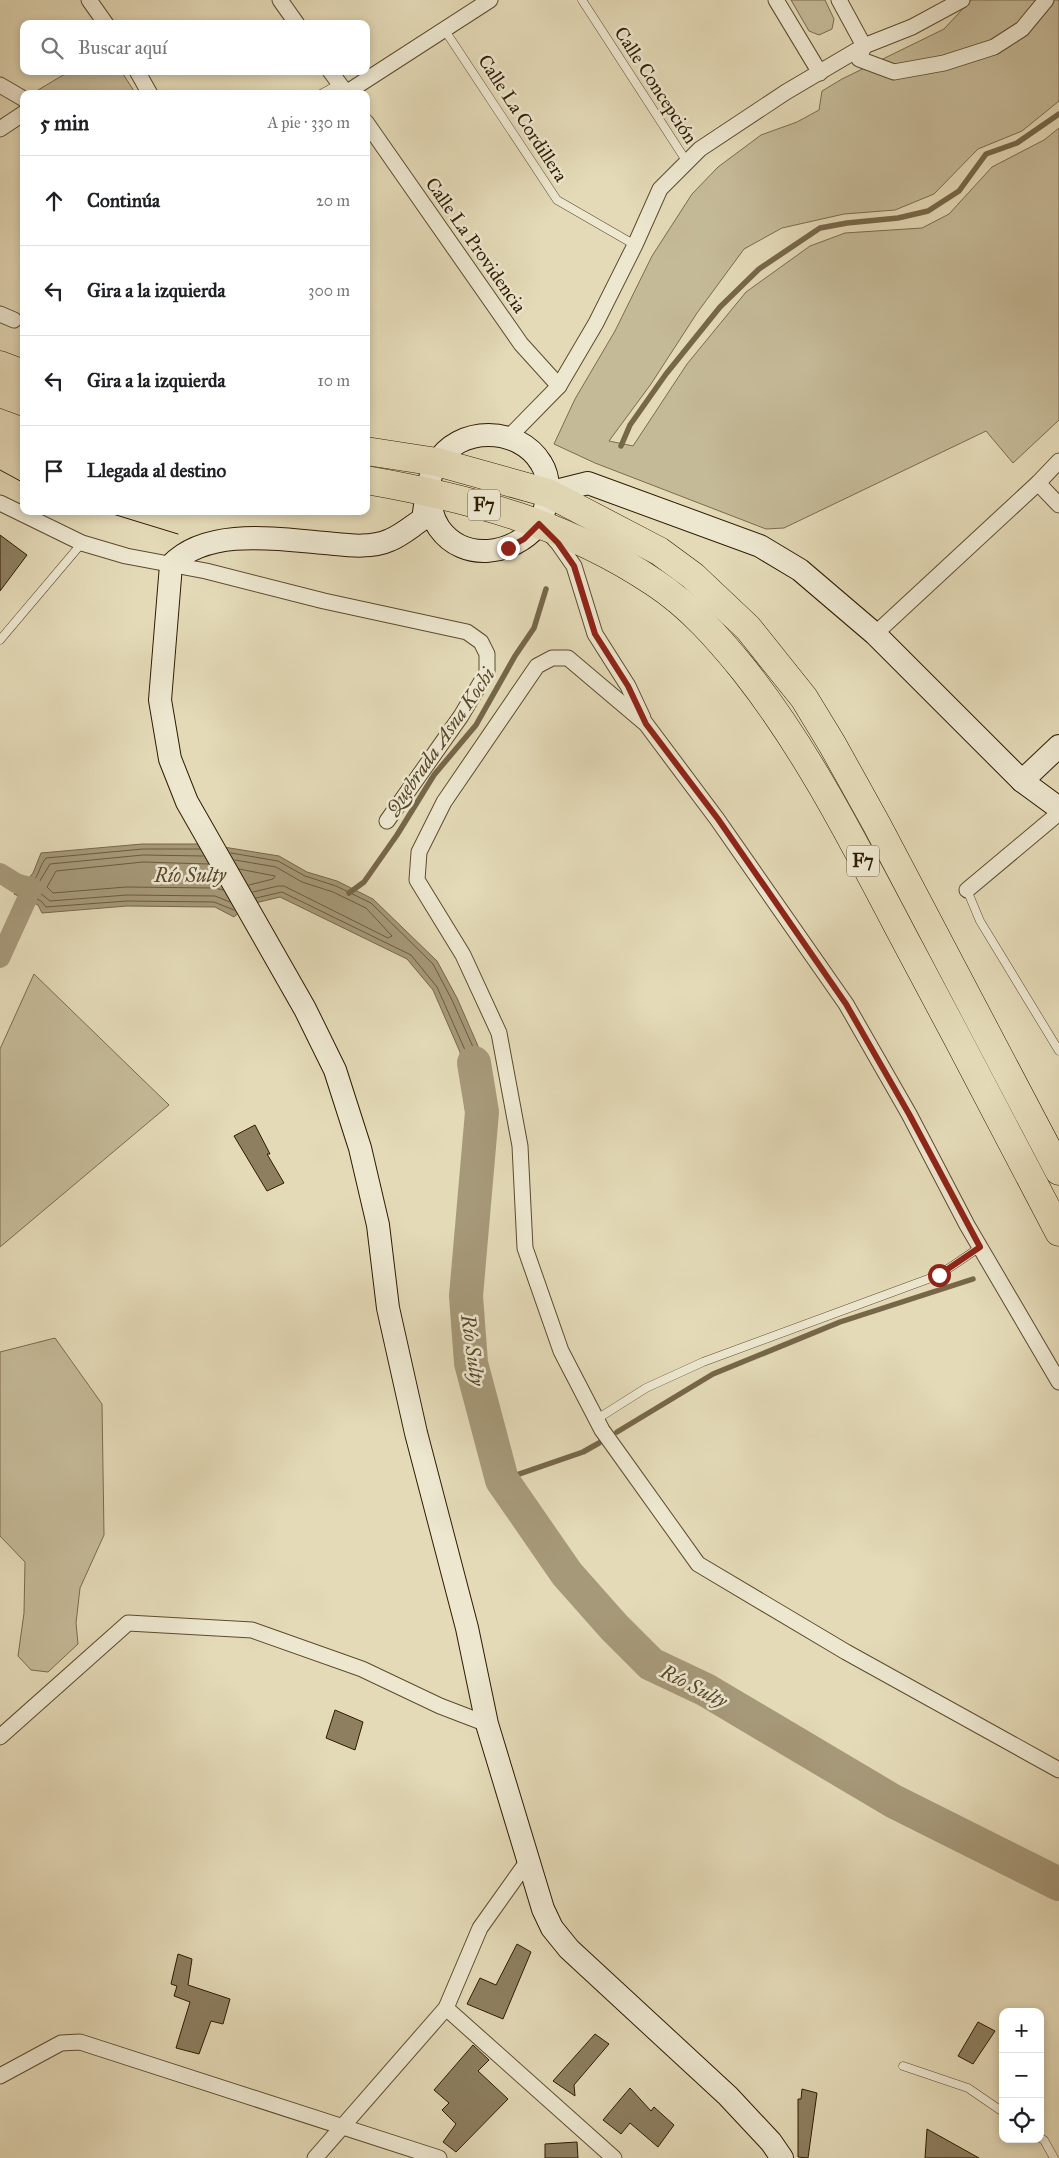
<!DOCTYPE html>
<html lang="es">
<meta charset="utf-8">
<style>
body{margin:0;font-family:"IM FELL Great Primer",serif;background:#f2f2f2;color:#202124}
.controls{position:absolute;right:15px;bottom:15px;display:grid;overflow:hidden;border-radius:10px;box-shadow:0 2px 8px #0003}
.controls button{width:45px;height:45px;display:grid;place-items:center;padding:0;border:0;border-bottom:1px solid #e0e0e0;background:#fff;color:#202124;font:25px sans-serif}
.stop{position:absolute;width:15px;height:15px;margin:-11px;border:4px solid #8f2418;border-radius:50%;background:#fff}
.stop.end{background:#8f2418;border-color:#fff;box-shadow:0 1px 5px #0008}
.list{margin:0;padding:0;list-style:none}
h2{display:flex;justify-content:space-between;align-items:center;height:65px;margin:0;padding:0 20px;font-size:21px}
h2 small{font-size:16px;font-weight:400;color:#757577}
.list li{display:grid;grid-template-columns:32px 1fr auto;gap:15px;align-items:center;box-sizing:border-box;height:90px;padding:0 20px;border-top:1px solid #e0e0e0}
.list b{display:block;font-size:19px;white-space:nowrap}
.list em{font-size:16px;font-style:normal;color:#757577}
.icon{flex:none;width:28px;height:28px;fill:none;stroke:currentColor;stroke-width:2;stroke-linecap:round;stroke-linejoin:round}
.map{position:relative;flex:none;width:1059px;height:2158px;overflow:hidden}
.search{position:absolute;background:#fff;box-shadow:0 2px 8px #0003;left:20px;top:20px;width:350px;height:55px;display:flex;align-items:center;gap:12px;box-sizing:border-box;padding:0 18px;border-radius:10px;color:#757577;font-size:19px}
.panel{position:absolute;background:#fff;box-shadow:0 2px 8px #0003;left:20px;top:90px;width:350px;height:425px;border-radius:10px}
.map>svg:first-child{display:block}
.green{fill:#c5ba98;stroke:#7a6b4c}
.water{fill:#a69979;stroke:#766749}
.lines{fill:none;stroke-linecap:round;stroke-linejoin:round}
.shore{stroke:#6a5a3d;stroke-width:1}
.stream{stroke:#766749;stroke-width:5.5}
.canal{stroke:#a69979;stroke-width:20}
.river{stroke:#a69979;stroke-width:34}
.building{fill:#8d7f60;stroke:#2e1c01}
.lane-casing{stroke:#5c4c2e;stroke-width:9}
.street-casing{stroke:#5c4c2e;stroke-width:17}
.secondary-casing{stroke:#2e1c01;stroke-width:24}
.highway-casing{stroke:#2e1c01;stroke-width:29}
.lane{stroke:#ede7d0;stroke-width:8}
.street{stroke:#ede7d0;stroke-width:15}
.secondary{stroke:#ede7d0;stroke-width:22}
.highway{stroke:#e4dab7;stroke-width:28}
.tram{stroke:#2e1c01;stroke-width:1}
.route{stroke:#8f2418;stroke-width:6}
.labels{text-anchor:middle;dominant-baseline:central;stroke-width:5;stroke-linejoin:round;paint-order:stroke}
.shield{fill:#ede7d0;stroke:#67593f;stroke-width:1}
.shield-label{font-size:18px;font-weight:bold;fill:#2e1c01}
.street-label{font-size:19px;fill:#2e1c01;stroke:#ede7d0}
.water-label{font-size:20px;font-style:italic;fill:#58482b;stroke:#ede7d0}
</style>
<div class="map">
<svg width="1059" height="2158" viewBox="0 0 1059 2158">
<rect width="100%" height="100%" fill="#e4dab7"/>
<filter id="stains"><feTurbulence type="fractalNoise" baseFrequency=".004" numOctaves="4"/><feColorMatrix values="0 0 0 0 .2 0 0 0 0 .09 0 0 0 0 .02 0 0 0 .5 -.17"/></filter>
<radialGradient id="worn" r=".72"><stop offset=".6" stop-color="#630" stop-opacity="0"/><stop offset="1" stop-color="#630" stop-opacity=".3"/></radialGradient>
<g class="green">
<polygon points="791,0 825,0 834,19 832,29 819,35 809,31"/>
<polygon points="971,0 1059,0 1059,101 1022,131 978,149 934,194 895,210 844,214 782,228 744,249 697,313 651,384 609,441 633,446 687,364 746,292 810,246 845,233 922,228 949,214 992,167 1044,140 1059,128 1059,420 1013,463 986,431 784,528 766,529 595,463 554,444 575,399 615,331 652,256 692,194 718,167 761,135 797,122 819,110 822,91 842,79 944,29"/>
<polygon points="70,71 121,71 136,94 33,93"/>
<polygon points="34,974 169,1105 0,1247 0,1049"/>
<polygon points="55,1338 102,1404 104,1535 80,1588 76,1623 78,1644 48,1672 31,1670 18,1656 24,1613 25,1562 0,1536 0,1352"/>
</g>
<polygon class="water" points="142,844 205,844 279,856 307,872 337,881 373,899 437,961 457,998 478,1046 493,1107 465,1109 460,1052 433,990 407,959 280,897 247,905 234,917 215,907 127,906 42,913 38,905 14,894 16,890 14,889 18,879 28,879 33,873 41,853"/>
<g class="lines">
<g class="shore">
<path d="M 200,849 L 143,849 L 46,858 C 36,870 41,882 22,885 L 20,888 L 21,891 L 41,901 L 46,907 L 127,901 L 214,902 L 234,910"/>
<polyline points="231,853 278,861 305,876 336,886 371,903 433,964 452,1000 473,1047 485,1102 469,1102 465,1050 437,987 411,955 282,892 256,898"/>
<polyline points="203,856 143,855 50,864 35,889 50,901 127,895 215,896 230,902"/>
<polyline points="235,860 276,867 302,882 333,892 366,908 392,936 388,938 284,886 278,886 253,892"/>
<polyline points="208,864 143,862 56,871 47,887 53,893 126,887 215,888 223,890"/>
<polyline points="239,869 275,876 273,879 249,885"/>
</g>
<g class="stream">
<polyline points="621,446 630,425 666,374 720,307 759,269 820,228 847,223 898,218 928,211 959,191 986,154 1017,143 1059,114"/>
<polyline points="349,893 364,882 397,835 434,775 476,725 515,656 534,628 546,589"/>
<polyline points="617,1432 713,1374 840,1322 973,1279"/>
<polyline points="502,1480 583,1452 599,1443"/>
</g>
<g class="canal">
<polyline points="0,873 16,883 33,888"/>
<polyline points="0,958 27,899"/>
</g>
<polyline class="river" points="474,1063 482,1112 466,1296 471,1363 502,1480 567,1574 614,1627 651,1664 706,1690 893,1801 1059,1884"/>
</g>
<g class="building">
<polygon points="0,535 27,555 0,591"/>
<polygon points="255,1125 270,1154 267,1154 284,1183 267,1191 234,1136"/>
<polygon points="335,1710 363,1722 355,1750 326,1738"/>
<polygon points="517,1944 531,1952 503,2019 467,2004 480,1978 496,1985"/>
<polygon points="178,1954 192,1959 188,1985 230,1999 223,2024 211,2021 199,2054 176,2048 190,2002 174,1996 177,1986 171,1984"/>
<polygon points="978,2022 995,2031 973,2064 958,2056"/>
<polygon points="595,2034 609,2044 574,2085 575,2096 553,2081"/>
<polygon points="473,2045 489,2060 478,2071 508,2099 456,2152 443,2142 456,2124 442,2110 449,2103 434,2090"/>
<polygon points="630,2088 651,2111 654,2107 674,2125 658,2147 630,2123 621,2134 603,2120"/>
<polygon points="802,2089 817,2093 808,2158 798,2157 798,2099 801,2099"/>
<polygon points="927,2129 979,2158 925,2158"/>
<polygon points="577,2142 578,2158 545,2158 545,2144"/>
</g>
<g class="lines">
<defs>
<g id="lane">
<polyline points="582,0 687,162"/>
<polyline points="444,29 557,200 635,245"/>
<polyline points="321,94 339,84"/>
<polyline points="0,640 82,543"/>
<polyline points="967,890 980,921 1059,1051"/>
<polyline points="597,1419 646,1388 703,1362 939,1275 980,1247"/>
<polyline points="903,2066 968,2088 1003,2112"/>
<polyline points="1040,2138 1044,2140 1054,2158"/>
</g>
<g id="street">
<polyline points="89,0 106,24"/>
<polyline points="280,0 297,24"/>
<polyline points="776,0 820,73"/>
<polyline points="839,0 864,46 859,59 894,72 944,63 994,47 1022,29 1046,0"/>
<polyline points="137,71 150,94"/>
<polyline points="330,71 347,94"/>
<polyline points="0,85 24,99"/>
<polyline points="346,93 490,0"/>
<polyline points="366,122 521,344 559,386"/>
<polyline points="0,129 24,113"/>
<polyline points="0,314 14,320"/>
<polyline points="509,437 559,386 596,323 635,245 660,189 700,149 786,92 864,46 912,27 962,0"/>
<polyline points="1038,483 1059,505"/>
<polyline points="0,503 82,543 126,556 206,571 324,601 467,632 481,642 487,654 487,672 461,716 387,821"/>
<polyline points="549,533 558,543 574,566 595,634 628,686 643,718"/>
<polyline points="875,634 1038,483 1059,461"/>
<polyline points="967,890 1059,813"/>
<polyline points="1059,1382 967,1225 909,1114 846,1004 717,819 646,724 568,658 552,658 537,666 444,802 419,852 417,880 463,955 499,1033 520,1146 525,1248 561,1351 602,1430 698,1564 846,1652 1059,1770"/>
<polyline points="0,1737 128,1623 252,1630 362,1669 440,1706 487,1724"/>
<polyline points="446,2008 614,2158"/>
<polyline points="0,2076 61,2043 80,2042 439,2158"/>
<polyline points="315,2158 446,2008 480,1928 527,1862"/>
</g>
<g id="secondary">
<path d="M 428,492 C 430,505 432,517 439,528 C 464,563 513,555 538,525 C 543,519 545,508 547,500 C 549,488 548,474 541,463 C 519,426 458,425 436,464 C 427,480 426,501 423,519 C 412,526 402,535 390,540 C 370,549 346,545 325,543 C 278,539 207,527 171,565 L 160,700 L 170,759 L 187,802 L 305,1009 L 335,1070 L 360,1148 L 378,1225 L 388,1308 L 416,1433 L 467,1628 L 487,1724 L 543,1909 L 552,1928 L 569,1949 L 728,2096 L 771,2142 L 782,2158"/>
<polyline points="548,493 588,483 760,546 800,570 875,634 1022,781 1059,808"/>
<polyline points="1022,781 1059,746"/>
</g>
<g id="highway">
<polyline points="0,365 24,374"/>
<polyline points="0,393 24,402"/>
<polyline points="366,451 437,462 548,493 659,551 693,576 748,628 804,698 832,744 877,825 1059,1171"/>
<path d="M 366,480 C 469,498 568,524 655,583 C 690,606 718,638 744,670 C 808,751 854,843 902,934 C 955,1033 1007,1132 1059,1232"/>
</g>
</defs>
<use href="#lane" class="lane-casing"/>
<use href="#street" class="street-casing"/>
<use href="#secondary" class="secondary-casing"/>
<use href="#highway" class="highway-casing"/>
<use href="#lane" class="lane"/>
<use href="#street" class="street"/>
<use href="#secondary" class="secondary"/>
<use href="#highway" class="highway"/>
<g class="tram">
<polyline points="0,470 24,483"/>
<polyline points="103,511 178,534"/>
</g>
</g>
<g class="lines">
<polyline class="route" points="508,548 524,539 539,524 558,543 574,566 595,634 628,686 646,724 718,819 846,1004 909,1114 980,1247 939,1275"/>
</g>
<g class="labels">
<g class="shield">
<rect x="468" y="489.5" width="32" height="31" rx="4"/>
<rect x="847" y="845.5" width="32" height="31" rx="4"/>
</g>
<g class="shield-label">
<text x="484" y="505">F7</text>
<text x="863" y="861">F7</text>
</g>
<g class="street-label">
<text transform="translate(656 85) rotate(57)">Calle Concepción</text>
<text transform="translate(523 118) rotate(57)">Calle La Cordillera</text>
<text transform="translate(476 245) rotate(55)">Calle La Providencia</text>
</g>
<g class="water-label">
<text transform="translate(440 741) rotate(-55)">Quebrada Asna Kochi</text>
<text x="190" y="875">Río Sulty</text>
<text transform="translate(473 1350) rotate(82)">Río Sulty</text>
<text transform="translate(694 1686) rotate(27)">Río Sulty</text>
</g>
</g>
<rect width="100%" height="100%" filter="url(#stains)"/>
<rect width="100%" height="100%" fill="url(#worn)"/>
</svg>
<div class="controls">
<button>+</button>
<button>−</button>
<button><svg class="icon" aria-label="locate" viewBox="0 0 24 24"><circle cx="12" cy="12" r="6"/><path d="M12 2v4M12 18v4M2 12h4M18 12h4"/></svg></button>
</div>
<div class="stop" style="left:939px;top:1275px"></div>
<div class="stop end" style="left:508px;top:548px"></div>
<div class="search"><svg class="icon" aria-label="search" viewBox="0 0 24 24"><circle cx="10" cy="10" r="6"/><path d="M15 15l6 6"/></svg>Buscar aquí</div>
<section class="panel">
<h2>5 min<small>A pie · 330 m</small></h2>
<ul class="list">
<li><svg class="icon" aria-label="ahead" viewBox="0 0 24 24"><path d="M12 20V5M6 11l6-6 6 6"/></svg><div><b>Continúa</b></div><em>20 m</em></li>
<li><svg class="icon" aria-label="left" viewBox="0 0 24 24"><path d="M17 20v-9H6M10 6l-5 5 5 5"/></svg><div><b>Gira a la izquierda</b></div><em>300 m</em></li>
<li><svg class="icon" aria-label="left" viewBox="0 0 24 24"><path d="M17 20v-9H6M10 6l-5 5 5 5"/></svg><div><b>Gira a la izquierda</b></div><em>10 m</em></li>
<li><svg class="icon" aria-label="arrive" viewBox="0 0 24 24"><path d="M6 21V4h12l-3 4 3 4H6"/></svg><div><b>Llegada al destino</b></div></li>
</ul>
</section>
</div>
